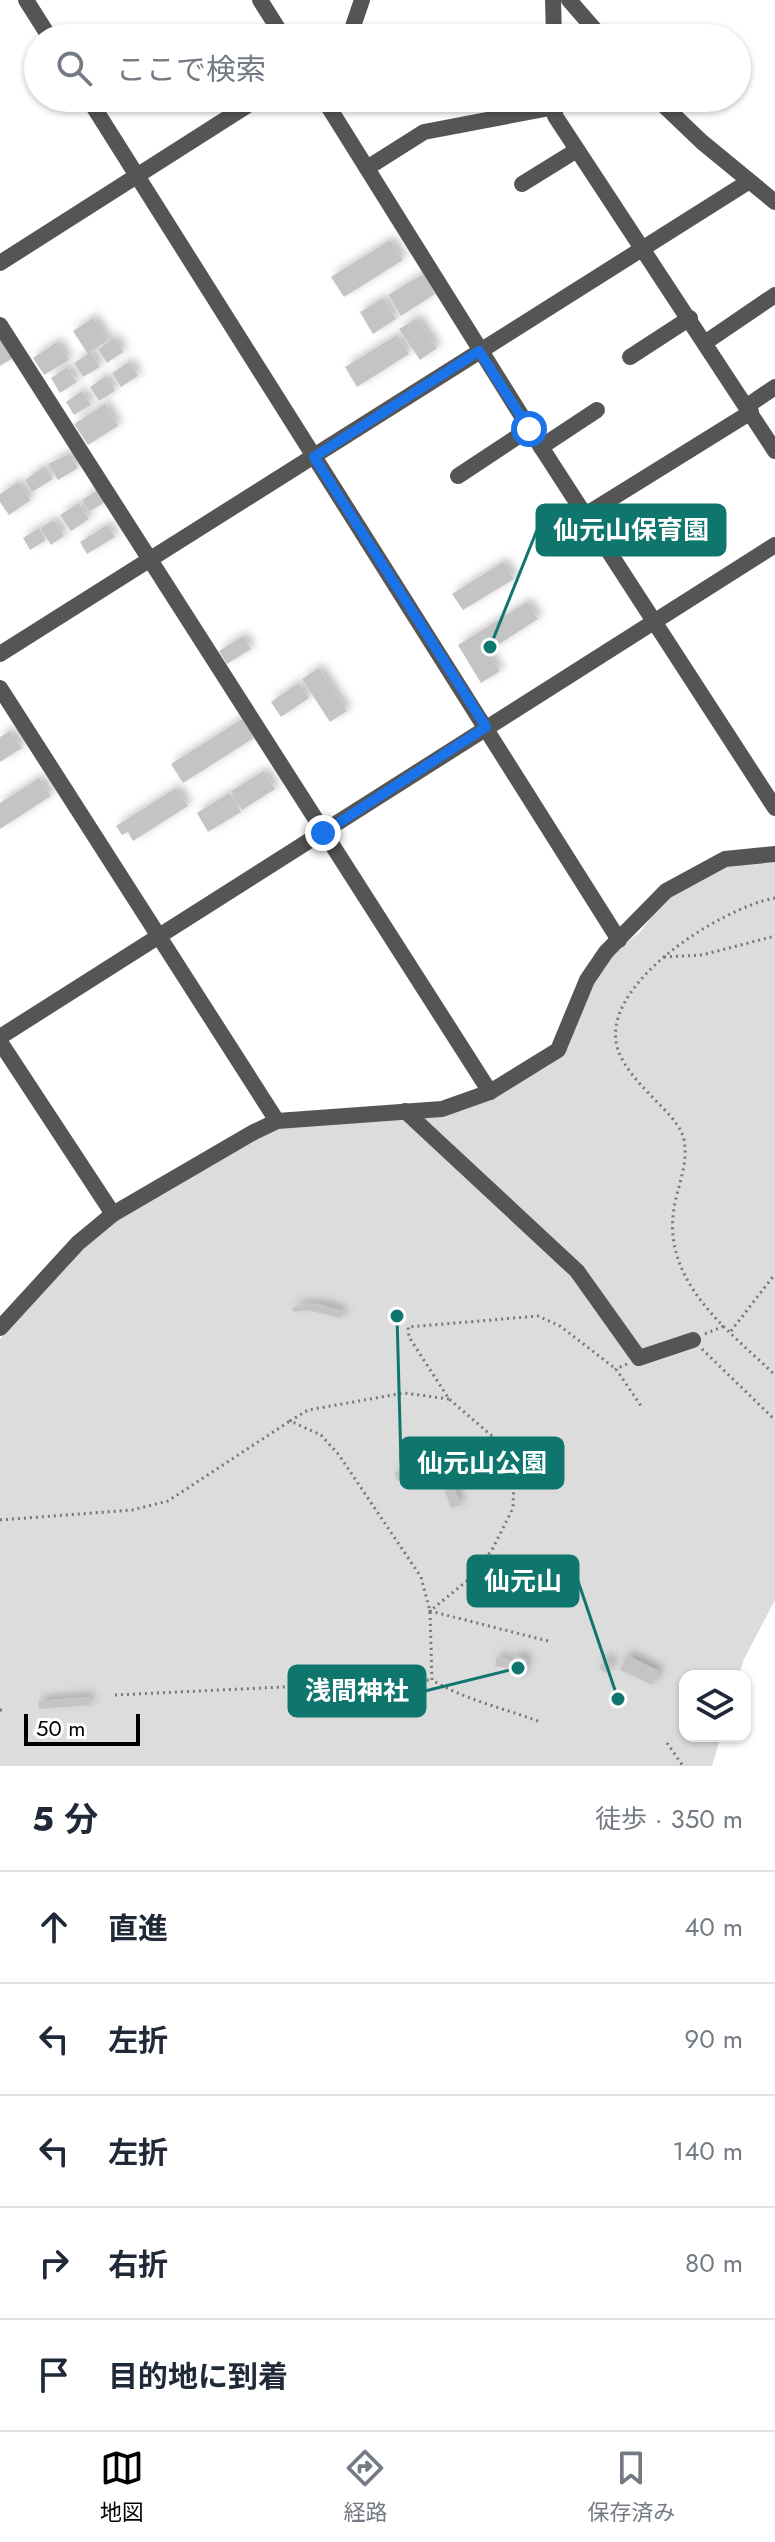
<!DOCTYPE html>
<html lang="ja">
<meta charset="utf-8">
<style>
body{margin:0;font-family:Jost,"Noto Sans JP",sans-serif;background:#f2f2f3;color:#1f2937}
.controls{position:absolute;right:24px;bottom:24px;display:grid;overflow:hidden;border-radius:16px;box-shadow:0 2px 6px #0004}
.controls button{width:72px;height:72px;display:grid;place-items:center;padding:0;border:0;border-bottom:2px solid #e0e1e3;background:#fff;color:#1f2937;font:40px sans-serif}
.scale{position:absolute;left:24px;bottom:20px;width:116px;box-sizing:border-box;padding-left:8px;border:4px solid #000;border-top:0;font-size:22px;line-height:28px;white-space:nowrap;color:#000;-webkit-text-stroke:6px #fff;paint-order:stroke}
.stop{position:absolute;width:24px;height:24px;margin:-18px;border:6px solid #1a73e8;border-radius:50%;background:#fff}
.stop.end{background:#1a73e8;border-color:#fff;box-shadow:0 2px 8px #0008}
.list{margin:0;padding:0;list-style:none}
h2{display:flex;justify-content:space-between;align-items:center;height:104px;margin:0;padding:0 32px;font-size:34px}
h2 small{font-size:26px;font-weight:400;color:#747a83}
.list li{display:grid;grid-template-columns:52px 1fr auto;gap:24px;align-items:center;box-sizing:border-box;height:112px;padding:0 32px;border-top:2px solid #e0e1e3}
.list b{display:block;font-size:30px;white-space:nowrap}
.list em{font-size:26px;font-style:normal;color:#747a83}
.icon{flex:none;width:44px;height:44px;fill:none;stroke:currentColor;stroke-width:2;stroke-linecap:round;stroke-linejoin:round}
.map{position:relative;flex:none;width:775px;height:1766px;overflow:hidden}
.search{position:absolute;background:#fff;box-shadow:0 2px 6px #0004;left:24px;right:24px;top:24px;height:88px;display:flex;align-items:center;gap:20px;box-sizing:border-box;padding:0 28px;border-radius:44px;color:#747a83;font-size:30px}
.sheet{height:664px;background:#fff}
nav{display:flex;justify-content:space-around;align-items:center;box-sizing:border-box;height:112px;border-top:2px solid #e0e1e3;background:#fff;font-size:22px;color:#747a83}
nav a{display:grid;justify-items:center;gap:4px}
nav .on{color:#000}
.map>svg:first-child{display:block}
.green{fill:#dcdcdc}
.building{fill:#c4c4c4;filter:url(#shadow)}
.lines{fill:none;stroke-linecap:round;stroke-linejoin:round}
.path{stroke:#777;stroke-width:3;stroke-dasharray:2 4;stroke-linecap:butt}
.minor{stroke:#555;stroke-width:16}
.route{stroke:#1a73e8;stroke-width:10}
.leader{fill:none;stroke:#0f766e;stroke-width:3}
.callout-dot{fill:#0f766e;stroke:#fff;stroke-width:3}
.callout{fill:#0f766e;stroke:#0f766e;stroke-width:3}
.callout-label{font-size:26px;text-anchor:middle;font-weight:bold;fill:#fff}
</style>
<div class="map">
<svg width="775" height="1766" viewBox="0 0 775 1766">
<defs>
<filter id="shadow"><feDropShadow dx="4.5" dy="-4.5" stdDeviation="4" flood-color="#0004"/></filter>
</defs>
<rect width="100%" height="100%" fill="#fff"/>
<polygon class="green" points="764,860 775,860 775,1600 744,1659 739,1676 685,1676 685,1736 721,1736 712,1766 0,1766 0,1339 37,1294 116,1217 283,1125 480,1102 548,1066 564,1051 590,987 610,957 641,931 661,904 680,889 725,867"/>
<g class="building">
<polygon points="390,240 403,260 344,297 331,277"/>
<polygon points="423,274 435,294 401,316 388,295"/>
<polygon points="383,298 396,319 373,334 360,312"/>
<polygon points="93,318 108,340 91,352 100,367 83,377 74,363 88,354 73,331"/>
<polygon points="417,318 437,348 420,360 399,329"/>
<polygon points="397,335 409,354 357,387 345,367"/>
<polygon points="0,337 13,358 0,366"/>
<polygon points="115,338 123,352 107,363 98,349"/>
<polygon points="57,342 69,360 44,375 33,358"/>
<polygon points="129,362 138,376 121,387 112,373"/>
<polygon points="67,367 77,382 60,393 51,378"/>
<polygon points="106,376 115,391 99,401 90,387"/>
<polygon points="82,391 91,405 74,415 66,402"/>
<polygon points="105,404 118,426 88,445 74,424"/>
<polygon points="69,454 78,468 58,480 48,464"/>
<polygon points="42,468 46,468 53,479 32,492 25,480"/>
<polygon points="18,482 31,500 9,515 0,502 0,494"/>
<polygon points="98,490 105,502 89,512 82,500"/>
<polygon points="79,503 89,519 71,531 60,515"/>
<polygon points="54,520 64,536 51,545 40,528"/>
<polygon points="107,525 115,537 87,554 80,542"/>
<polygon points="39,528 46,540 30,550 23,538"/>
<polygon points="503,562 514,579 463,610 452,594"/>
<polygon points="527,602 538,619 487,652 500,671 481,683 458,645"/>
<polygon points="243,636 251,649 227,664 219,651"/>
<polygon points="319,668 347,711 330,722 302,679"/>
<polygon points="298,683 309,698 281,717 271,702"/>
<polygon points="242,719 254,738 183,783 171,764"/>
<polygon points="10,731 22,748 0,762 0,737"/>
<polygon points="264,771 275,789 242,810 231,791"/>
<polygon points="39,778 51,796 0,829 0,803"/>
<polygon points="176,788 188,806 133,841 128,832 122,835 116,826"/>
<polygon points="229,793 241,812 208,832 197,813"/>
<polygon points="306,1304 321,1305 344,1312 340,1318 307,1310 293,1312 292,1308"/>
<polygon points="429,1457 433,1466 398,1481 394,1473"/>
<polygon points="448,1471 460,1505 451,1508 439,1474"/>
<polygon points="627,1655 659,1671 652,1685 620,1670"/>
<polygon points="515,1656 527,1659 522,1678 510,1674"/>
<polygon points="497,1657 510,1660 508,1668 495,1666"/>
<polygon points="605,1658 613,1663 606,1673 599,1668"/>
<polygon points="89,1697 90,1705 39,1709 39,1701"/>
</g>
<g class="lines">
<g class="path">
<path d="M 775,898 C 723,907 596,985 618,1050 C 630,1084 676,1113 683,1136 C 690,1161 678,1184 674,1208 C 662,1282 727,1329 775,1375"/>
<polyline points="664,957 702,955 775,936"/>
<polyline points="731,1331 775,1274"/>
<polyline points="705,1334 724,1326"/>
<polyline points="702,1349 775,1420"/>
<polyline points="627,1364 616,1369 641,1406"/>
<path d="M 449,1399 L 404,1393 L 308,1410 L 290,1421 L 321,1435 L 339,1455 L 421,1577 L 430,1611 L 432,1680 C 465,1700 504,1708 540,1722"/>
<polyline points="0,1520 132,1510 168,1501 290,1421"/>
<polyline points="548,1641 430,1611 473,1576 493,1548 513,1508 514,1474 506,1448 449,1399 409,1337 408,1327 538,1316 560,1326 616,1369"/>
<polyline points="115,1695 430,1680"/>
<polyline points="0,1710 6,1710"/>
<polyline points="667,1743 683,1766"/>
</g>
<g class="minor">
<polyline points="26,0 50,38"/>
<polyline points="260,0 284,38"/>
<polyline points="553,0 554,38"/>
<polyline points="569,0 602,38"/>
<polyline points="349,38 362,0"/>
<polyline points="88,98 619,940"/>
<polyline points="323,98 541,447 775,808"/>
<polyline points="555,98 555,116 775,451"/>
<polyline points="656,98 702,142 775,202"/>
<polyline points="367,168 424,132 555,107"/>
<polyline points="522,184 577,150"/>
<polyline points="0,263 259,98"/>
<polyline points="0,325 490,1092"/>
<polyline points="706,342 775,295"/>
<polyline points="630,357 690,318"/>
<polyline points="747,406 775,387"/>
<polyline points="541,447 597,410"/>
<polyline points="458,476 529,429"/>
<polyline points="585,515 751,412"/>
<polyline points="0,654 748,182"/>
<polyline points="0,688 277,1121"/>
<polyline points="0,1037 775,545"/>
<polyline points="0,1042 113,1214"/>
<polyline points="405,1111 577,1271 639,1358 693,1340"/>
<polyline points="0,1328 78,1243 113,1214 254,1132 277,1121 442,1109 490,1092 558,1050 587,980 606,952 666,891 725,859 775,854"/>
</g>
</g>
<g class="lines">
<polyline class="route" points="323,833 486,727 314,457 479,351 529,429"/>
</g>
<path class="leader" d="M490 647L537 530M397 1316L401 1463M618 1699L578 1581M518 1668L425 1691"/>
<g class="callout-dot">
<circle cx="490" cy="647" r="8"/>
<circle cx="397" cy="1316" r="8"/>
<circle cx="618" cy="1699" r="8"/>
<circle cx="518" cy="1668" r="8"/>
</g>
<g class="callout">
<rect x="537" y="505" width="188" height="50" rx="8"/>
<rect x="401" y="1438" width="162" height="50" rx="8"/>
<rect x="468" y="1556" width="110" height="50" rx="8"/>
<rect x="289" y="1666" width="136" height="50" rx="8"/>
</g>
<g class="callout-label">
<text x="631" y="539">仙元山保育園</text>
<text x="482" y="1472">仙元山公園</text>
<text x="523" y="1590">仙元山</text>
<text x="357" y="1700">浅間神社</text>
</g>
</svg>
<div class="controls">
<button><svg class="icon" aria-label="layers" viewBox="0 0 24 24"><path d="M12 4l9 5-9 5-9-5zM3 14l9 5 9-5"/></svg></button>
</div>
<div class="scale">50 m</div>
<div class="stop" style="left:529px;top:429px"></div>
<div class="stop end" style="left:323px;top:833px"></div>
<div class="search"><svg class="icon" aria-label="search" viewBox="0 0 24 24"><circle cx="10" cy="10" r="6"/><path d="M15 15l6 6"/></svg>ここで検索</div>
</div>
<section class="sheet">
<h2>5 分<small>徒歩 · 350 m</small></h2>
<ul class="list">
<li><svg class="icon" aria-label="ahead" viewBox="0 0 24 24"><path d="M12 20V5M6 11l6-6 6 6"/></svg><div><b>直進</b></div><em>40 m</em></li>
<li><svg class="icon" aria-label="left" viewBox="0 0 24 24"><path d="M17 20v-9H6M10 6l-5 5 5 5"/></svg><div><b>左折</b></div><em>90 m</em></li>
<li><svg class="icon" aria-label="left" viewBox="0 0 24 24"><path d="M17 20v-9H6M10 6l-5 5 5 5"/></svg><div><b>左折</b></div><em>140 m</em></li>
<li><svg class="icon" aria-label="right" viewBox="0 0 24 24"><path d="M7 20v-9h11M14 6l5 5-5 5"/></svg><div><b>右折</b></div><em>80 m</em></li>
<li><svg class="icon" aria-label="arrive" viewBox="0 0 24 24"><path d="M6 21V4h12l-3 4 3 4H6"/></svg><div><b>目的地に到着</b></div></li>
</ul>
</section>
<nav>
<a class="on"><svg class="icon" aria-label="map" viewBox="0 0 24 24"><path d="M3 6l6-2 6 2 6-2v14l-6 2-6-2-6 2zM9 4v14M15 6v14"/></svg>地図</a>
<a><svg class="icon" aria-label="directions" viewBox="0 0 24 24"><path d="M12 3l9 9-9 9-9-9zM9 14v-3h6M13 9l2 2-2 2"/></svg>経路</a>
<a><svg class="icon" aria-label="saved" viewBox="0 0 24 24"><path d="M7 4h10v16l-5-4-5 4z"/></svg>保存済み</a>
</nav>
